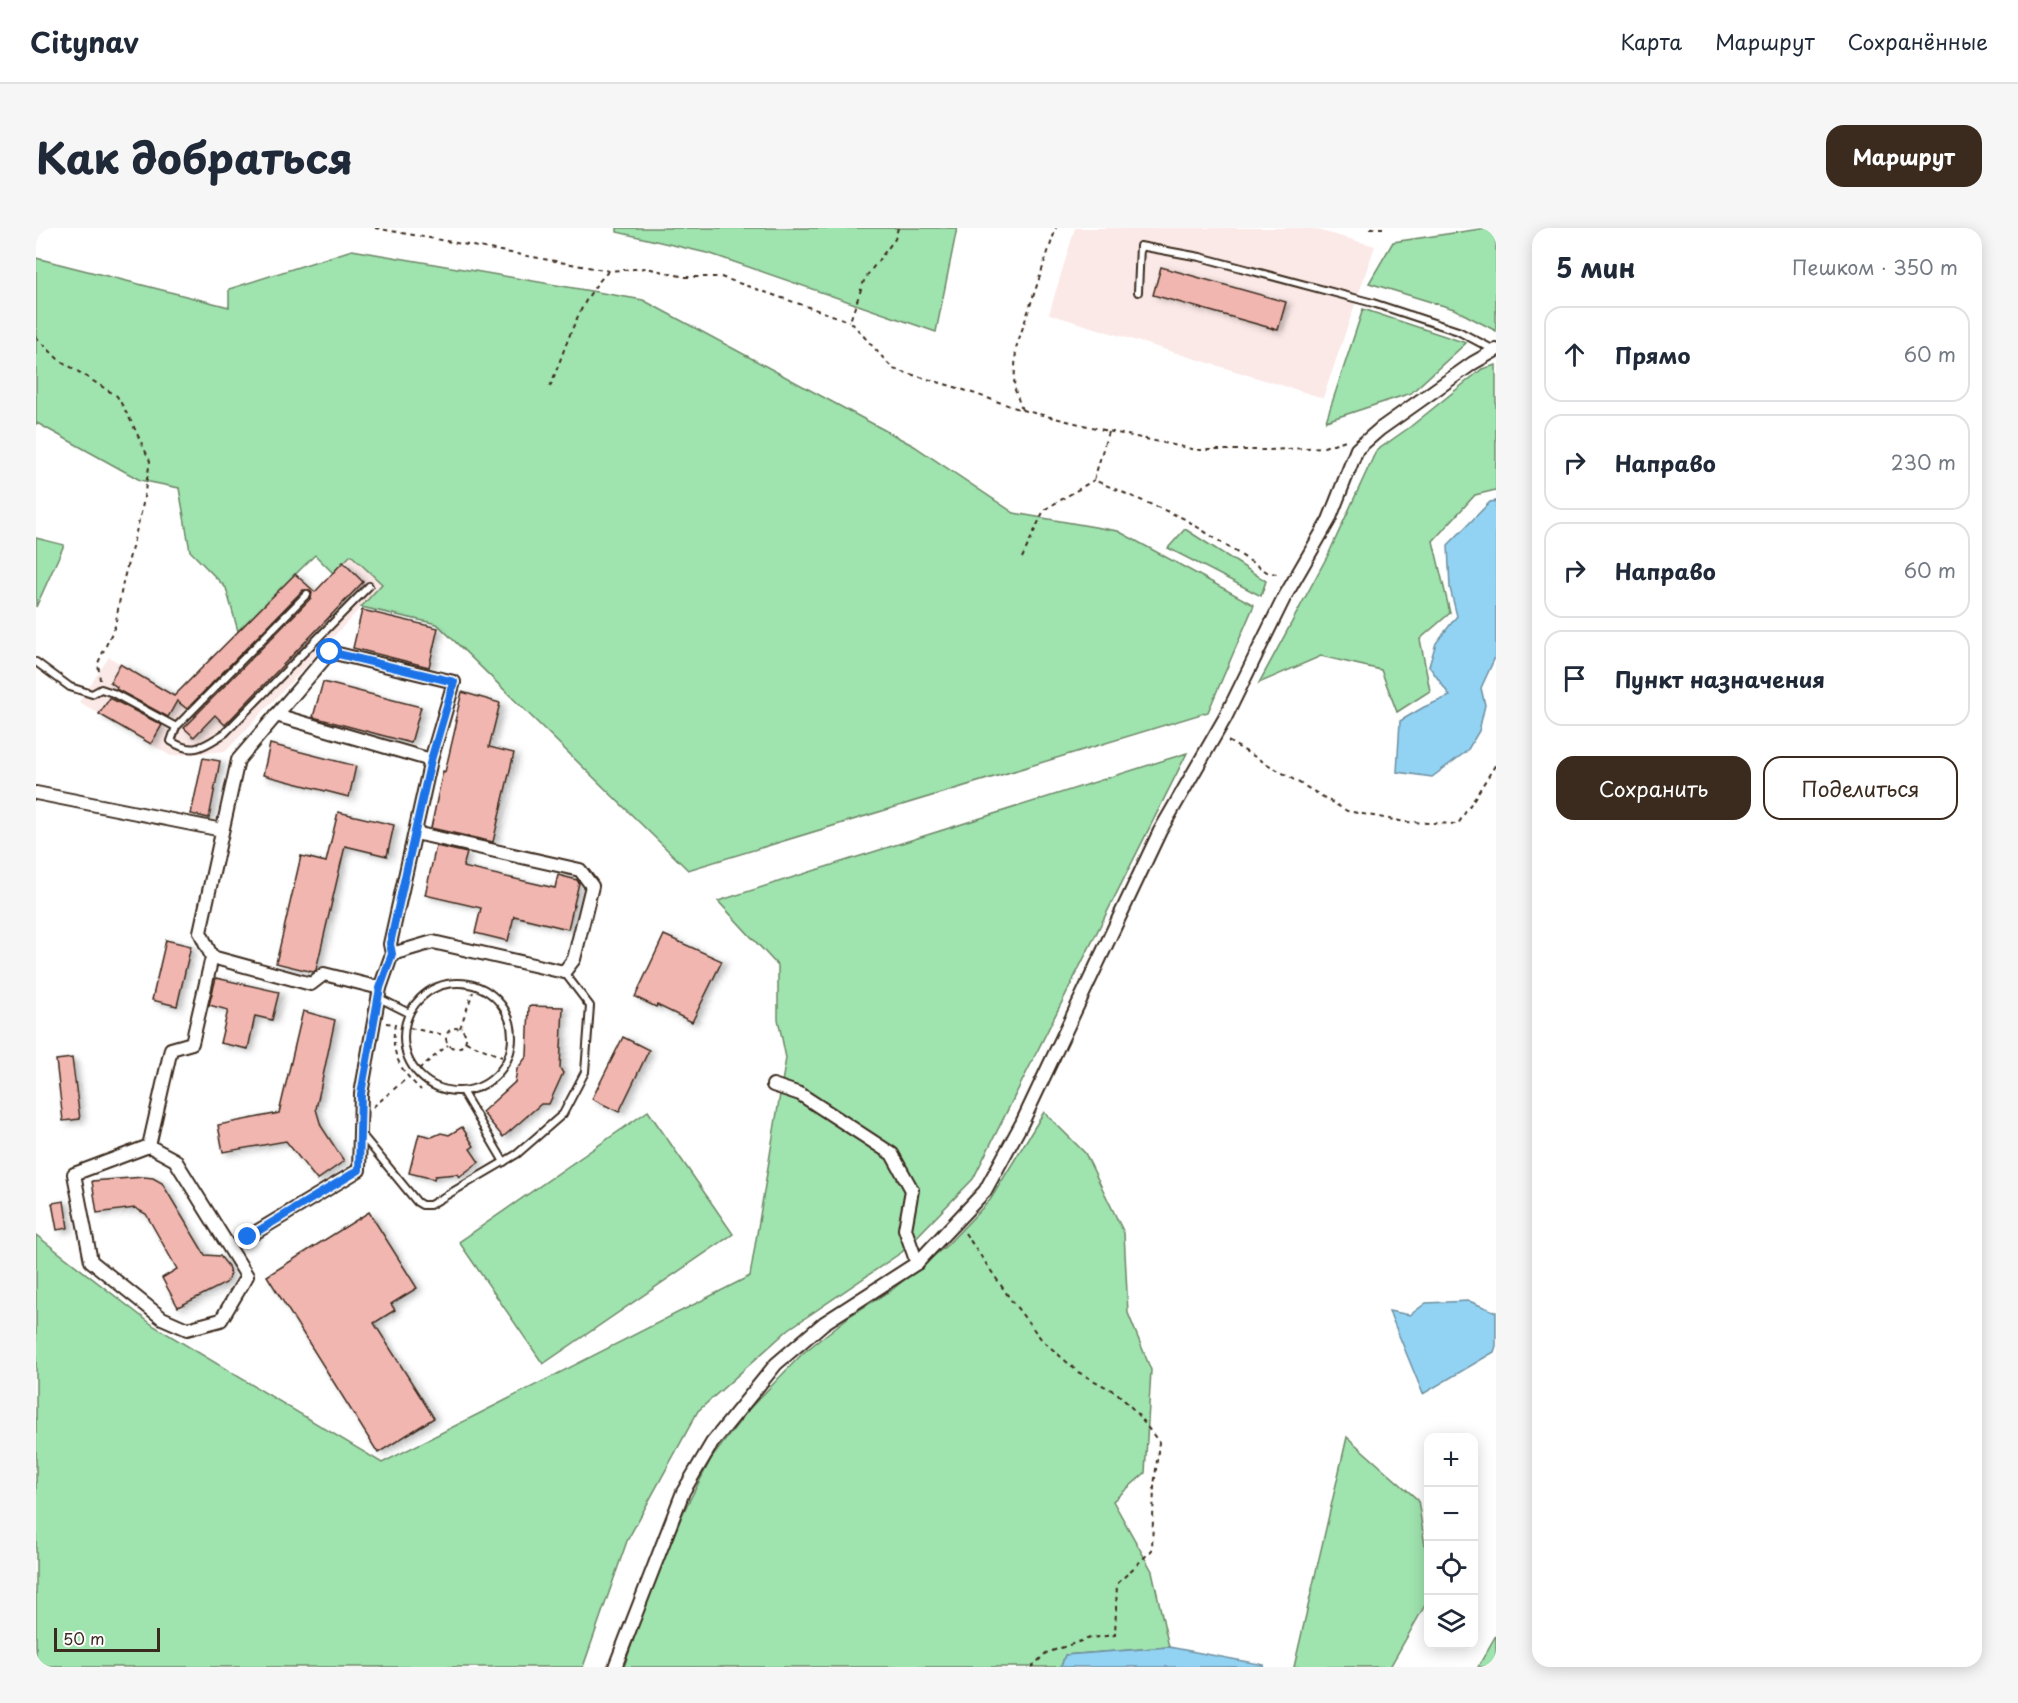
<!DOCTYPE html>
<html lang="ru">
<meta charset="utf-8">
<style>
body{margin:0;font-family:"Playpen Sans",sans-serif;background:#f6f6f7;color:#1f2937}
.controls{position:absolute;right:18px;bottom:18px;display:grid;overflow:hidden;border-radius:12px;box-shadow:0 3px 15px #0003}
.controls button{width:54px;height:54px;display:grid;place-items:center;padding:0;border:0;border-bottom:2px solid #e0e1e3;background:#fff;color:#1f2937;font:30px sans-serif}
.scale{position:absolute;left:18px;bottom:15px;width:106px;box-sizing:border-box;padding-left:6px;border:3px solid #3b2a1e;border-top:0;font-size:16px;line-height:21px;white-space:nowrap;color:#3b2a1e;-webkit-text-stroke:4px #fff;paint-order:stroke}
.stop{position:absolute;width:18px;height:18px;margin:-14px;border:4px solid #1a73e8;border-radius:50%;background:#fff}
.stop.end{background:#1a73e8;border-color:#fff;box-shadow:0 2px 6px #0008}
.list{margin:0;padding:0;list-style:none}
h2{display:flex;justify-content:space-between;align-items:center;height:78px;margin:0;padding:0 24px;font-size:26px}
h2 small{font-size:20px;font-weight:400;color:#747a83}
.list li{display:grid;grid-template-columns:39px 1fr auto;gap:18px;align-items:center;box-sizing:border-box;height:96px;margin:0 12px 12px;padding:0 12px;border:2px solid #e0e1e3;border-radius:18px}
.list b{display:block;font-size:22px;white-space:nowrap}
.list em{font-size:20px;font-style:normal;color:#747a83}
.actions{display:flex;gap:12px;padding:18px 24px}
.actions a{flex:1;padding:14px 0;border:2px solid #3b2a1e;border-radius:18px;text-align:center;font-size:21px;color:#3b2a1e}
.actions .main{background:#3b2a1e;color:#fff}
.icon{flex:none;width:33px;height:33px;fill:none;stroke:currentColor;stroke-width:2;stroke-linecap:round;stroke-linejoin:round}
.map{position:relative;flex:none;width:1460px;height:1439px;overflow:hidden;border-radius:18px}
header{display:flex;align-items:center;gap:36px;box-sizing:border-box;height:84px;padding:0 30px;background:#fff;border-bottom:2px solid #e0e1e3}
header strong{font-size:28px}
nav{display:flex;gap:33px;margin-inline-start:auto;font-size:21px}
.intro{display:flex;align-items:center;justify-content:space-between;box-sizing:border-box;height:144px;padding:0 36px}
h1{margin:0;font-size:42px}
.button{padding:15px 27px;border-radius:18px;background:#3b2a1e;color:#fff;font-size:21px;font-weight:700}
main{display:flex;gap:36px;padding:0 36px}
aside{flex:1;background:#fff;border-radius:18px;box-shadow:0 3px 15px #0003}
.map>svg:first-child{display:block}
.built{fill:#fbe9e7}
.green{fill:#9fe3af;stroke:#6d8666;stroke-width:1.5}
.water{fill:#92d3f4;stroke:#6f8f9e;stroke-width:1.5}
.building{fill:#f1b6b0;stroke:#3b2a1e;stroke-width:1.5;filter:url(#shadow)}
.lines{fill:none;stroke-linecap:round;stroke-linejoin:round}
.lane-casing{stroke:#3b2a1e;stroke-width:10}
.street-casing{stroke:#3b2a1e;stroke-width:16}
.path{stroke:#3b2a1e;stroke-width:2;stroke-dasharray:4.5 4.5;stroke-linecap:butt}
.lane{stroke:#fff;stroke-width:6}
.street{stroke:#fff;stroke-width:12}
.route{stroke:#1a73e8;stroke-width:8}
</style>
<header>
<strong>Citynav</strong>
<nav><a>Карта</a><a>Маршрут</a><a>Сохранённые</a></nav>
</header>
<div class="intro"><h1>Как добраться</h1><a class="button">Маршрут</a></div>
<main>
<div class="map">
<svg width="1460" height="1439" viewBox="0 0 1460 1439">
<defs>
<filter id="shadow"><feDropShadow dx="4.5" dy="2.5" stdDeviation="3" flood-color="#0004"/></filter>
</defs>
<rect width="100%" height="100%" fill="#fff"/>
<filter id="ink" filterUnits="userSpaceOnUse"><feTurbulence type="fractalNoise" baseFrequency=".0167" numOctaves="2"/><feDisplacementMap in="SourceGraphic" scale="12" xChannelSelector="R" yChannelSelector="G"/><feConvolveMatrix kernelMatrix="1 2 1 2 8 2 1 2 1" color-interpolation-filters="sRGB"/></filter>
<g filter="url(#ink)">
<g class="built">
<polygon points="1039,0 1274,0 1339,18 1287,170 1013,86"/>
<polygon points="315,326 347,356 190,523 135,528 43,474 73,429 138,468 259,346 280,363"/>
</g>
<g class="green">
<polygon points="581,0 921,0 900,104 675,26 581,4"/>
<polygon points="1451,0 1460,0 1460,103 1418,81 1333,55 1357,14"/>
<polygon points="316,22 607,72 878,218 978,285 1082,303 1218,377 1172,484 652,642 401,396 325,379 346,356 315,327 297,345 279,327 202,403 190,360 154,323 143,260 104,252 1,195 0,196 0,30 193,79 193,61"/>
<polygon points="1327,81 1430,115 1375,165 1290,193"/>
<polygon points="1460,137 1460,262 1439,267 1397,313 1414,385 1384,411 1394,463 1361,484 1345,442 1285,428 1223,455 1293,325 1340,223 1374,199 1446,141"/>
<polygon points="1149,301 1230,353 1225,368 1132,320"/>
<polygon points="0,310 28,317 0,379"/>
<polygon points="1151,525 937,951 866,1024 753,1101 662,1183 591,1313 547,1439 0,1439 0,1007 118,1098 346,1235 714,1048 750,830 742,791 742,738 682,673"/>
<polygon points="612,883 697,1006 507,1136 423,1014"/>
<polygon points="1008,884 1049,925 1088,1005 1092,1085 1115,1142 1109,1245 1077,1273 1116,1343 1133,1419 1029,1427 1025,1439 588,1439 608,1380 647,1285 675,1231 713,1181 767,1125 815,1087 857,1061 910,1018 954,972"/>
<polygon points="1311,1209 1382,1272 1392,1338 1392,1372 1354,1439 1258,1439"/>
<polygon points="1460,1407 1460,1439 1442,1439"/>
</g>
<g class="water">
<polygon points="1460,273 1460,427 1445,460 1449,477 1443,503 1431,523 1396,549 1361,544 1364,493 1388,479 1414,468 1393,438 1400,415 1421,388 1414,360 1412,317 1454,274"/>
<polygon points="1433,1073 1460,1084 1460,1118 1458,1124 1387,1166 1353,1083 1374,1087 1390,1075"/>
<polygon points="1133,1419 1228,1437 1227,1439 1025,1439 1029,1427"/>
</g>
<g class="building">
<polygon points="1125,39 1250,74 1242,102 1117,67"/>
<polygon points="307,334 327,354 189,497 179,487 158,509 148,500 160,488 159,488 275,370 276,365 274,362 267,362 151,481 141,473 132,489 80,461 81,459 74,454 84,436 138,468 259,346 279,364"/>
<polygon points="326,382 402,400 393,439 317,420"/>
<polygon points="287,454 385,479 375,515 277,489"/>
<polygon points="426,464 464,475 453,519 478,525 457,614 395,600 407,543 409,544 421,493 419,493"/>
<polygon points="74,470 126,497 115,516 63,486"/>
<polygon points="234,516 320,538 313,569 227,547"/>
<polygon points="167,530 184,533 173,590 155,586"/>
<polygon points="302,584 358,597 351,628 309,618 280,742 277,744 240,735 265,628 290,634"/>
<polygon points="400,618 431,625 427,639 519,660 522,647 541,652 543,655 532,701 478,688 472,713 439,705 445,680 389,667"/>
<polygon points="628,707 686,733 656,794 621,777 620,779 599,769"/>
<polygon points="130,712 155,718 141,778 116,772"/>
<polygon points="180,750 243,764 236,792 219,788 212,821 184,815 192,782 173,777"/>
<polygon points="493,778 527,779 524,840 527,845 513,876 505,876 467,909 446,884 479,854 481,841 491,828"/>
<polygon points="267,783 299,792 280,881 285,898 308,933 281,952 250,913 187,924 182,897 243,885"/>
<polygon points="587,809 613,822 583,884 556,871"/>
<polygon points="36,830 44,891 27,893 20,832"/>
<polygon points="426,899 438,918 434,921 443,934 423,949 421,946 399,948 398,951 373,945 383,906 396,909 405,905 413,907"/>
<polygon points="108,949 117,950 126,955 169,1027 184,1028 192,1038 194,1047 190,1055 142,1079 126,1050 141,1041 110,986 99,980 61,985 56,953"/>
<polygon points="28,973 32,1000 21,1002 16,975"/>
<polygon points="333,984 381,1060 355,1076 359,1082 338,1095 398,1190 342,1225 231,1048"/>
</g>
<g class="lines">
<defs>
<g id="lane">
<polyline points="1102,64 1104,18 1164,29 1337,75 1422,103 1458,122"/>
<polyline points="0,434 34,459 56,466 65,461 77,465 140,499 271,366"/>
<path d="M 140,499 L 135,513 C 158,528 168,518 189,505 L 333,358"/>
<circle cx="422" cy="809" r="54"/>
<polyline points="343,770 373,785"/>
<polyline points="426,863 468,934"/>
<polyline points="326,907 381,974 386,977 394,977 481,926 527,886 549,844 554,778 528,744"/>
</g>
<g id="street">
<polyline points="240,487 395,532"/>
<polyline points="0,565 186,602"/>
<polyline points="356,726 397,714 528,744 538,731 556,658 544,642 379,605"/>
<polyline points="176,729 275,756 288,746 344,760"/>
<polyline points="737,857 764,866 856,926 876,962 869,1001 881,1035"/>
<polyline points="113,918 38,946 55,1033 126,1090 151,1101 185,1092 211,1048 139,932 113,918 135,821 156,815 176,729 164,704 202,532 294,424 418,454 395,532 354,716 356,726 344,760 325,866 323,942 212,1009"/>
<polyline points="579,1439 647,1264 676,1215 740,1136 788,1095 881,1035 949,963 986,895 1124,603 1189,490 1248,370 1293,292 1321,221 1344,201 1437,135 1460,122"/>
</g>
</defs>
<use href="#lane" class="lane-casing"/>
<use href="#street" class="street-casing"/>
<g class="path">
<polyline points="339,0 573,43 611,40 649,49 685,49 813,93"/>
<polyline points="862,0 859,11 829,50 814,93 857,141 922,160 986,182 1072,203 1161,222 1232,222 1288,219 1313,211"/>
<polyline points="1334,0 1347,0"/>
<polyline points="0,109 22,131 81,168 96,195 114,233 106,281 87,354 79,398 62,435 64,452"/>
<path d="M 514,159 C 529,122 543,70 573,43"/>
<polyline points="986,182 978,159 980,120 1020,0"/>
<polyline points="1072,204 1058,252 1149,291 1231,344 1245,347"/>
<polyline points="986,330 1008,282 1058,252"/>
<polyline points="1192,513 1311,583 1369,594 1422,596 1460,536"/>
<path d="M 350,795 L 359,796 C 354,826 364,842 385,862"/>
<circle cx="420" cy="810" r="10"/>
<polyline points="374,800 409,807"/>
<polyline points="424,800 437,764"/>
<polyline points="430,814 466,829"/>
<polyline points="383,841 412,817"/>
<polyline points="337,879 371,850"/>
<polyline points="929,1005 975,1072 1006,1112 1042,1144 1081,1165 1098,1182 1123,1214 1118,1259 1116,1322 1081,1356 1079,1407 1054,1410 1010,1425 996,1439"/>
</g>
<use href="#lane" class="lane"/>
<use href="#street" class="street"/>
</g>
</g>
<g class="lines" filter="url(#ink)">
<polyline class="route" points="212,1009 323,942 325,866 344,760 356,726 354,716 395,532 418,454 294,424"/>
</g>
</svg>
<div class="controls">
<button>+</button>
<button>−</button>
<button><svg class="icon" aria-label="locate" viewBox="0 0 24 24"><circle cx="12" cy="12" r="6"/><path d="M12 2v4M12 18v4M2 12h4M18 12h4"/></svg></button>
<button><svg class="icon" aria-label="layers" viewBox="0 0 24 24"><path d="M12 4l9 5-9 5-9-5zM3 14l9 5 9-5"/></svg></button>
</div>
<div class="scale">50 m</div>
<div class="stop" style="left:294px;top:424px"></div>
<div class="stop end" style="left:212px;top:1009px"></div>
</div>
<aside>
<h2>5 мин<small>Пешком · 350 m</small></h2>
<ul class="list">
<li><svg class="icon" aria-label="ahead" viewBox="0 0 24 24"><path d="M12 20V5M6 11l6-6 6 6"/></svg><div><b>Прямо</b></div><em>60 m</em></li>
<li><svg class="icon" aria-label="right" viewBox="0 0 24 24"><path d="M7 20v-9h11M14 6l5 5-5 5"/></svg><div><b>Направо</b></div><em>230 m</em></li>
<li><svg class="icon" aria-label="right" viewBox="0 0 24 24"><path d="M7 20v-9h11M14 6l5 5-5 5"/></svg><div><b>Направо</b></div><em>60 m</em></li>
<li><svg class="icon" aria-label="arrive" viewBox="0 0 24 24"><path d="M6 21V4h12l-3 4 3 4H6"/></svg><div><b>Пункт назначения</b></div></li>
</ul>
<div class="actions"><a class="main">Сохранить</a><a>Поделиться</a></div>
</aside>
</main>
